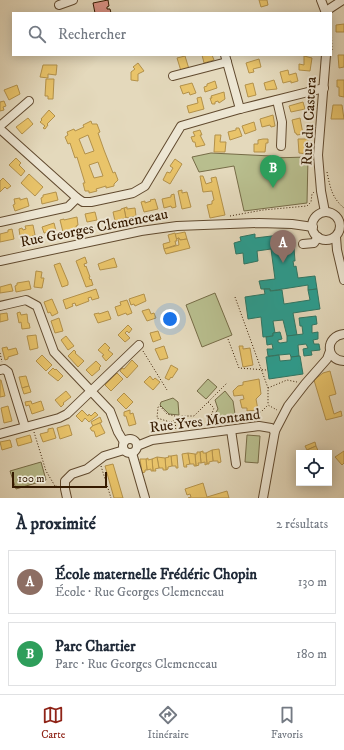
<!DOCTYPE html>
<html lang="fr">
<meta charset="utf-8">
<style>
body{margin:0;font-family:"IM FELL DW Pica",serif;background:#f2f2f3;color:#1f2937}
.controls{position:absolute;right:12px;bottom:12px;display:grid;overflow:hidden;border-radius:0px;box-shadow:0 2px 10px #0003}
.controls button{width:36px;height:36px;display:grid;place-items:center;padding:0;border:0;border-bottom:1px solid #e0e1e3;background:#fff;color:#1f2937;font:20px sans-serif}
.scale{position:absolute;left:12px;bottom:10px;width:95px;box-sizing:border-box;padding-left:4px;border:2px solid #351a00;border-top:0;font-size:11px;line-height:14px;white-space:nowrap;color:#351a00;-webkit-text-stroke:3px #ede6d3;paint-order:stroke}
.you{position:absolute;left:170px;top:319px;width:14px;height:14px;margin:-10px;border:3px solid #fff;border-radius:50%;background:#1a73e8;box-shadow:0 0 0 6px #1a73e833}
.badge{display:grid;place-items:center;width:26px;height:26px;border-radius:50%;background:#8f2418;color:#fff;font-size:13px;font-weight:700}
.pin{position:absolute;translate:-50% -33px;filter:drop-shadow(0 1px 2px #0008)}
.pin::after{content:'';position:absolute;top:21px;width:14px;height:12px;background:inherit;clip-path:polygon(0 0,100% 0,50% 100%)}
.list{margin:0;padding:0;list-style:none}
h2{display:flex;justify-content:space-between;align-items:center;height:52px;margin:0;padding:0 16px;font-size:17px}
h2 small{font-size:13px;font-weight:400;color:#747a83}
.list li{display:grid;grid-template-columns:26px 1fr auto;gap:12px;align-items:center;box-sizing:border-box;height:64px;margin:0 8px 8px;padding:0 8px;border:1px solid #e0e1e3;border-radius:0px}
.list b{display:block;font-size:15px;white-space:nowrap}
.list p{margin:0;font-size:13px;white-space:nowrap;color:#747a83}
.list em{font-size:13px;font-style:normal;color:#747a83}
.icon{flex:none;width:22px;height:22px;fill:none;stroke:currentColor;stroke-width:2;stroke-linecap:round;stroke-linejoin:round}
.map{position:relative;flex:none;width:344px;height:498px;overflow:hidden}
.search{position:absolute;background:#fff;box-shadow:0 2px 10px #0003;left:12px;right:12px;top:12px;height:44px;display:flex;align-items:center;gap:10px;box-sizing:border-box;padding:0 14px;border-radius:0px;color:#747a83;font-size:15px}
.sheet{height:196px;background:#fff}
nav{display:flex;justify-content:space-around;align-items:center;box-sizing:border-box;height:56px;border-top:1px solid #e0e1e3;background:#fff;font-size:11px;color:#747a83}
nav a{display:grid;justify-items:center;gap:2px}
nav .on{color:#8f2418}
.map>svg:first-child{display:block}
.green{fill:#b8be8e;stroke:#766c47}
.homes{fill:#e9c46a;stroke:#b3914a;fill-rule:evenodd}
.schools{fill:#2a9d8f;stroke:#2d7664}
.building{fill:#db9285;stroke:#351a00}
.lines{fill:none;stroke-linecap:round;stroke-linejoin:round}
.minor-casing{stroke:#614a2f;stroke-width:10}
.path{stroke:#351a00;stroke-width:1;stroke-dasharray:1 2;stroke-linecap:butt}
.minor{stroke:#ede6d3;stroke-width:8}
.labels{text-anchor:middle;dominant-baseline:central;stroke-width:4;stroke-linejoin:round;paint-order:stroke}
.street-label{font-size:15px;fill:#351a00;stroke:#ede6d3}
</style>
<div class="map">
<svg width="344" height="498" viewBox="0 0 344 498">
<rect width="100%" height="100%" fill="#e4d9bc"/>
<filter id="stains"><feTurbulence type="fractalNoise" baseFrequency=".005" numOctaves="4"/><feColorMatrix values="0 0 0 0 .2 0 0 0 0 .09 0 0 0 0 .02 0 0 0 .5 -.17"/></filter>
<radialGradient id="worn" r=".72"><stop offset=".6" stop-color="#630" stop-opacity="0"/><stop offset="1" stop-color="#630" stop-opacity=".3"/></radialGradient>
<g class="green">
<polygon points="211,153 271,156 271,158 308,157 307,203 244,211 234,166 199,172 192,157"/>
<polygon points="215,293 232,335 202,347 186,305"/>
<polygon points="208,379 217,387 206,399 197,391"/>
<polygon points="225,391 233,401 235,414 226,420 211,420 218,409 215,400"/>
<polygon points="173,398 178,402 179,415 169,414 160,405 161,402"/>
<polygon points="247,435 260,436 258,463 245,462"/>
<polygon points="41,462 46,480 16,489 10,471"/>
</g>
<g class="homes">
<polygon points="259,0 267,0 268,5 261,7"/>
<polygon points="344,24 344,32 336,32 336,25"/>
<polygon points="202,55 212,55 214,60 204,63"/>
<polygon points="338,55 344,55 344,67 339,68"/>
<polygon points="185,56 189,69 181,71 177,58"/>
<polygon points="304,56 312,58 310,71 299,70 299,64 304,65"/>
<polygon points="259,59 261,67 253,69 254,72 249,73 246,63"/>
<polygon points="138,63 144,71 138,74 138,81 131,80 131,72 135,69 133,67"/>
<polygon points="43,65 57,65 56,75 48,74 48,78 40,77"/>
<polygon points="288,70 289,75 296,73 298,81 291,83 291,81 283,83 280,72"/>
<polygon points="46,79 54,79 53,99 48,99 48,96 45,96"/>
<polygon points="274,80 277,89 266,90 264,83"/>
<polygon points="337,80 344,80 344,97 339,96 339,87 337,87"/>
<polygon points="215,81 217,88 205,92 204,87 207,86 207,84"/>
<polygon points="192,83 196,93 190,95 189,92 183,94 180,86"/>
<polygon points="253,83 256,95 248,97 245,85"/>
<polygon points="17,85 20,94 9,100 4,90"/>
<polygon points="224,92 225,99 219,103 218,101 215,102 215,104 212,104 210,98 212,98 211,96"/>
<polygon points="201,97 204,109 189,113 187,106 198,103 197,98"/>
<polygon points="4,101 6,106 3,107 4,110 0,111 0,102"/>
<polygon points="303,102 305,109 291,112 289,106"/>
<polygon points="333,105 342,105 344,119 331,119"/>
<polygon points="49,110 55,116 47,124 48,125 45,129 43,128 45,126 40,122 42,120 41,119"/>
<polygon points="273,115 275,126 271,127 270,125 262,127 260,119"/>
<polygon points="28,118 33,124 22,134 16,127"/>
<polygon points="300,118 303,134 297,135 296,133 295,133 292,120"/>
<path d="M 91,121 L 92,124 L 97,124 L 100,132 L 98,133 L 104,150 L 113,173 L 115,172 L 118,180 L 114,184 L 114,186 L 106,188 L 106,186 L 96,189 L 97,191 L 89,193 L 89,191 L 85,191 L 83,183 L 85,183 L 77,157 L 75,158 L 70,143 L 68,144 L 65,137 L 68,135 L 67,132 L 74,129 L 75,131 L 84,127 L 83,125 ZM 88,135 L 94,151 L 85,154 L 79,139 ZM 98,162 L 103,176 L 94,178 L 89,165 Z"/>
<polygon points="254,122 256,130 245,134 242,126"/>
<polygon points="236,128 239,128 242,136 230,140 228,132 236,130"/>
<polygon points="200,130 202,135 200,135 205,145 196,147 195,142 193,142 191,137 195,136 193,132"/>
<polygon points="215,135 221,135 220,142 226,142 225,152 214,152"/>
<polygon points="263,139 268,139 268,143 266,143 265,152 254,152 254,144 258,144 258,140"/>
<polygon points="298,139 308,139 307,154 299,153"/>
<polygon points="16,158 21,163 19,165 25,171 21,176 9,165"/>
<polygon points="175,159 182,164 170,184 163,180 167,172 170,173 173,168 170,166"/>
<polygon points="29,174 43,187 35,196 21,183"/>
<polygon points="200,176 203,176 206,184 212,182 211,178 216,177 225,215 210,218 207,205 212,204 212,201 214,200 212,191 203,192"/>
<polygon points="3,178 11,186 7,189 5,187 0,192 0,181"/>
<polygon points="182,190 182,193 187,192 191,207 182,209 178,191"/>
<polygon points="56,192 58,200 42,204 41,198 43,197 43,195"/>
<polygon points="174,194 176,207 172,208 171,206 164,208 162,199 171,197 171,195"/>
<polygon points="20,198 20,200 27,198 29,206 15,211 13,205 15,204 14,199"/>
<polygon points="155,199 158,209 144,212 141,202 145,201 145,203 151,201 150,200"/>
<polygon points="127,207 127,209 135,208 136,216 126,218 124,208"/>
<polygon points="124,208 126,218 115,221 113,212 121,210 121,209"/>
<polygon points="95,212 97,220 87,222 85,214"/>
<polygon points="77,217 78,225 76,226 77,229 63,232 60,220 64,219 64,220"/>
<polygon points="54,223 56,231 44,233 42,227"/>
<polygon points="33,225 35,235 32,236 33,237 24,239 23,236 20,236 19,229 22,228 23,230 26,229 25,226"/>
<polygon points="12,229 14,239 0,242 0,234 8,232 8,230"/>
<polygon points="185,232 187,239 180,240 179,238 176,239 175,234"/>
<polygon points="175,233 177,241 175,241 176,245 164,249 163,244 170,242 168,235"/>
<polygon points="178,238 179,238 180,240 187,239 190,248 166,254 164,249 179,245"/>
<polygon points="85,257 87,263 84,264 85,267 86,266 90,277 89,277 90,280 91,279 93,285 86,287 76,261"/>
<polygon points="114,258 117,267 100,270 98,264"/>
<polygon points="60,263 68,282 68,285 62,287 54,265"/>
<polygon points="36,271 42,272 41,278 44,278 42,288 34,287"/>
<polygon points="29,281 31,289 16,292 15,286 17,285 17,283"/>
<polygon points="11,284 13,291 0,293 0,287"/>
<polygon points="96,289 99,298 92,300 91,297 88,298 89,301 76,306 75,303 72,304 73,306 66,309 63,300"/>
<polygon points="144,294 146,301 135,306 134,304 131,305 129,299"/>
<polygon points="52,299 58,313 52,316 50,312 48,313 44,302"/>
<polygon points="127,300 132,313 127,315 126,313 118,316 115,307 121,305 120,302"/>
<polygon points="149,309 151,314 154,313 156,318 147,321 142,311"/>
<polygon points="108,311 111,319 98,323 94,314 99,313 99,314"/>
<polygon points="20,312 21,315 27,314 28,323 29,323 30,328 22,329 21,322 19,323 17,313"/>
<polygon points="7,313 8,320 0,322 0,314"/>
<polygon points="59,318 63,331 55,333 51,321"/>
<polygon points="128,325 132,329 129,333 127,331 125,333 130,338 125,342 118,335"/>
<polygon points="158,331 161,339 153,342 150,333"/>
<polygon points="36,335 38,348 30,350 27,336"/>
<polygon points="66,336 74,346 68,350 61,340"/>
<polygon points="105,343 110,348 108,350 113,354 106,361 102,356 104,355 98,350"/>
<polygon points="164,346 168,358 160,360 155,349"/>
<polygon points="239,346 243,346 243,349 250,348 253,365 243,367"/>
<polygon points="7,347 8,350 16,348 18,354 8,357 8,359 5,360 2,348"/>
<polygon points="74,350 76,352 75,353 84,361 78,367 68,356"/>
<polygon points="42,355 52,365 46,371 36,361"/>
<polygon points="132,360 138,366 127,378 120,371 122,368 124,369"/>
<polygon points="96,361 101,366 99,368 100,369 92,376 86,370"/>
<polygon points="171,365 178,369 172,378 171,377 169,380 165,378"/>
<polygon points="53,368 55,370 56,369 63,376 58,381 48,373"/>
<polygon points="330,371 336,394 329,396 334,414 341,411 342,416 326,420 314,380 323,373"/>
<polygon points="117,373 123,379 111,391 105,385"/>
<polygon points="26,376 29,386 22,388 19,377"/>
<polygon points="150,376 153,380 155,378 160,382 153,390 144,382"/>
<polygon points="259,379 261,394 256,399 258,410 247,411 247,408 242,408 240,400 244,399 243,395 234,396 233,391 238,386 243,385 243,382"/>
<polygon points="0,380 1,380 5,396 0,397"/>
<polygon points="29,386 31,392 24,394 22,388"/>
<polygon points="66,391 71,397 63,403 64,404 61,407 55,400"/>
<polygon points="124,393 133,402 126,409 117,400"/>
<polygon points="31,401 32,404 41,401 44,410 32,414 29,405 26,406 25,402"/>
<polygon points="8,406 12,421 4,423 1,408"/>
<polygon points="82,410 88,416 89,414 91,416 95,412 98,415 89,422 85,418 82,422 76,416"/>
<polygon points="130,410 130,414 133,413 136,424 129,426 126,416 124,416 124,412"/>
<polygon points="100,417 102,422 93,426 91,422"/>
<polygon points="100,423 105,433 96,437 94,431 92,431 90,428 92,427 92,426"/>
<polygon points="67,425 69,425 72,435 60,439 57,428"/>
<polygon points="53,428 56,438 43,442 40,434 48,432 48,429"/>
<polygon points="30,435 32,442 18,446 16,439"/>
<polygon points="10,440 12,447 2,450 0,442"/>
<polygon points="315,442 316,446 307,450 305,446"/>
<polygon points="316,446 319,453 308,453 307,450"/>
<polygon points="219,449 221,462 218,463 218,461 213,461 212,450"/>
<polygon points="212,450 213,461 209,462 209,464 207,464 206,453"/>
<polygon points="203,451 203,453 206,453 207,464 205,465 205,462 201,463 200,452"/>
<polygon points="344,451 344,463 342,465 335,457"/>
<polygon points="197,452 200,452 201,463 198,463 199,465 196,466 195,454 197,454"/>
<polygon points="188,453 190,464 186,465 187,467 184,467 182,454"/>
<polygon points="188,453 195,454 196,466 194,466 194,464 190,464"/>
<polygon points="177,455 178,468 176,468 176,466 172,466 171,456"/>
<polygon points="168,456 171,456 172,466 168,467 168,469 166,470 165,458 169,457"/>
<polygon points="157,457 165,458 166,470 163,470 163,468 159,468"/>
<polygon points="157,457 159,468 155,469 156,471 153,471 152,459"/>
<polygon points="148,458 148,460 152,459 153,471 151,471 151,469 147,470 146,459"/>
<polygon points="140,459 146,459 147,470 145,470 145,472 142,473"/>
<polygon points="113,464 123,498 114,498 105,466"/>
<polygon points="203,483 207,497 227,491 229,498 188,498 191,497 190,494 187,495 185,489"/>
</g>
<g class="schools">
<polygon points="255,234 255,238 280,235 281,240 283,240 283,237 292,236 293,243 291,243 291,248 294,248 295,261 293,261 294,267 296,266 298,278 315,276 317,289 308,290 308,285 270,291 270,289 261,289 259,281 275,279 271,249 257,251 258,261 244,264 243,253 236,254 234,243 241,241 240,237"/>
<polygon points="264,289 270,289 270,291 282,290 284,304 310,300 308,290 317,289 320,309 293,313 297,335 287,336 283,320 273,321 275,333 273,333 273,336 263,337 261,317 248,319 245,297 265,294"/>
<polygon points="316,316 317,324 312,325 312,333 318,332 318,339 313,340 314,344 319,344 320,350 311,351 312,355 304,356 303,349 308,348 306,344 298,345 299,356 291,357 290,354 268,356 267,349 273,349 272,344 267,345 266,337 273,336 273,333 280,332 282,339 278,340 278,342 280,343 287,342 287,336 303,334 302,326 300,326 299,318"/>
<polygon points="279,355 280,361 291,360 291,357 300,356 303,374 269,379 266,357"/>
</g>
<polygon class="building" points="108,0 109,6 107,7 107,9 110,9 111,13 95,13 93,3"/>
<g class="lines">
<defs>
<g id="minor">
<polyline points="321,0 326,13"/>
<polyline points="59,5 73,0"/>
<polyline points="326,11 343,0"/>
<polyline points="225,55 240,109"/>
<polyline points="173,76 227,62"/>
<polyline points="277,100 282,122 281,146"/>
<polyline points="0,126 29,101"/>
<polyline points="0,129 77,198"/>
<polyline points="325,212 321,191 318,155 326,55"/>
<circle cx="326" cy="226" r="14"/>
<polyline points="0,222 68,207 77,198 83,202 91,202 133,193 145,186 181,126 240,109 324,88"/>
<polyline points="336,237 337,250 344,280"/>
<polyline points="303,244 314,243 318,237"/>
<polyline points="0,261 141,231 177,226 259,223 292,224 313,227"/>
<polyline points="0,306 26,300 37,306 54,352 110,411 118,432 124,442"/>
<path d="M 344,334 C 325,336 325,360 344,361"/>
<polyline points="0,370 4,369 8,372 25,427"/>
<polyline points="231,430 236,464"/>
<polyline points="0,434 59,418 67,414 139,345"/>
<circle cx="130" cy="446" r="7"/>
<polyline points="137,446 152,440 259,426 271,428 275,431"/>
<polyline points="132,453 145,498"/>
<polyline points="67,498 65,489 65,481 72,474 87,469 104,456 124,450"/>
<polyline points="263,498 275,431 288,406 305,384 327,359 330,351"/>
</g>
</defs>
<use href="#minor" class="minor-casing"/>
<g class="path">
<polyline points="331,19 332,52"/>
<path d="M 327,172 C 330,187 332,198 344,208"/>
<polyline points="230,216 263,210 307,206 311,202 312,194 314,192"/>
<polyline points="235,297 268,388 268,405"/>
<polyline points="228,339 239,368 266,370"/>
<polyline points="143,351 167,390"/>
<polyline points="0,353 2,362"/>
<polyline points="268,388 287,380 297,382"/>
<polyline points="208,402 214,408 209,421 223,421 237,418 238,421"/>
<polyline points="237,418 240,415 261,412 268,405 277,410"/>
<polyline points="170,422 157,418 158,407 160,406 167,414 175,416"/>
<polyline points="175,422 176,430"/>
<polyline points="34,432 46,471 55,486 57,486"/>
<polyline points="152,433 154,424 165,425 182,416 194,416 227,383"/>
<polyline points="101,466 111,498"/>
</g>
<use href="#minor" class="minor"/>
</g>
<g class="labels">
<g class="street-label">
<text transform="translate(309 121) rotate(-87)">Rue du Castera</text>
<text transform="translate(94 228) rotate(-11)">Rue Georges Clemenceau</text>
<text transform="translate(205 421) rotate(-7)">Rue Yves Montand</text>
</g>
</g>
<rect width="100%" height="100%" filter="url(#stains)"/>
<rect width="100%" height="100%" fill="url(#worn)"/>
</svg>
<div class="controls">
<button><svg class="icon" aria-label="locate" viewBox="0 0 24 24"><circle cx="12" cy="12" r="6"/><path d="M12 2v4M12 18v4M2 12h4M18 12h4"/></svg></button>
</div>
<div class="scale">100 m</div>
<div class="you"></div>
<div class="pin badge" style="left:283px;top:263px;background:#8d6e63">A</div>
<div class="pin badge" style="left:273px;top:188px;background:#2e9e5b">B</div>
<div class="search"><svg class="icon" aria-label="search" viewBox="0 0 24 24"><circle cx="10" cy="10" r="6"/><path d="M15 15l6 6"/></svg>Rechercher</div>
</div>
<section class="sheet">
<h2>À proximité<small>2 résultats</small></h2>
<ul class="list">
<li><span class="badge" style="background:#8d6e63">A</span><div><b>École maternelle Frédéric Chopin</b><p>École · Rue Georges Clemenceau</p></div><em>130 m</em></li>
<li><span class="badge" style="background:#2e9e5b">B</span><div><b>Parc Chartier</b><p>Parc · Rue Georges Clemenceau</p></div><em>180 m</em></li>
</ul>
</section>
<nav>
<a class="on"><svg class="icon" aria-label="map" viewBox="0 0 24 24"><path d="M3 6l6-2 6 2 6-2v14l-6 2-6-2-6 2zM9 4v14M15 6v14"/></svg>Carte</a>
<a><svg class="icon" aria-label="directions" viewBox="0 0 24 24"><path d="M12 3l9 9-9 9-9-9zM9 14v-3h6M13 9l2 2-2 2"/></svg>Itinéraire</a>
<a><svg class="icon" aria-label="saved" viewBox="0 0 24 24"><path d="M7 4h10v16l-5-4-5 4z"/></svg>Favoris</a>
</nav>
